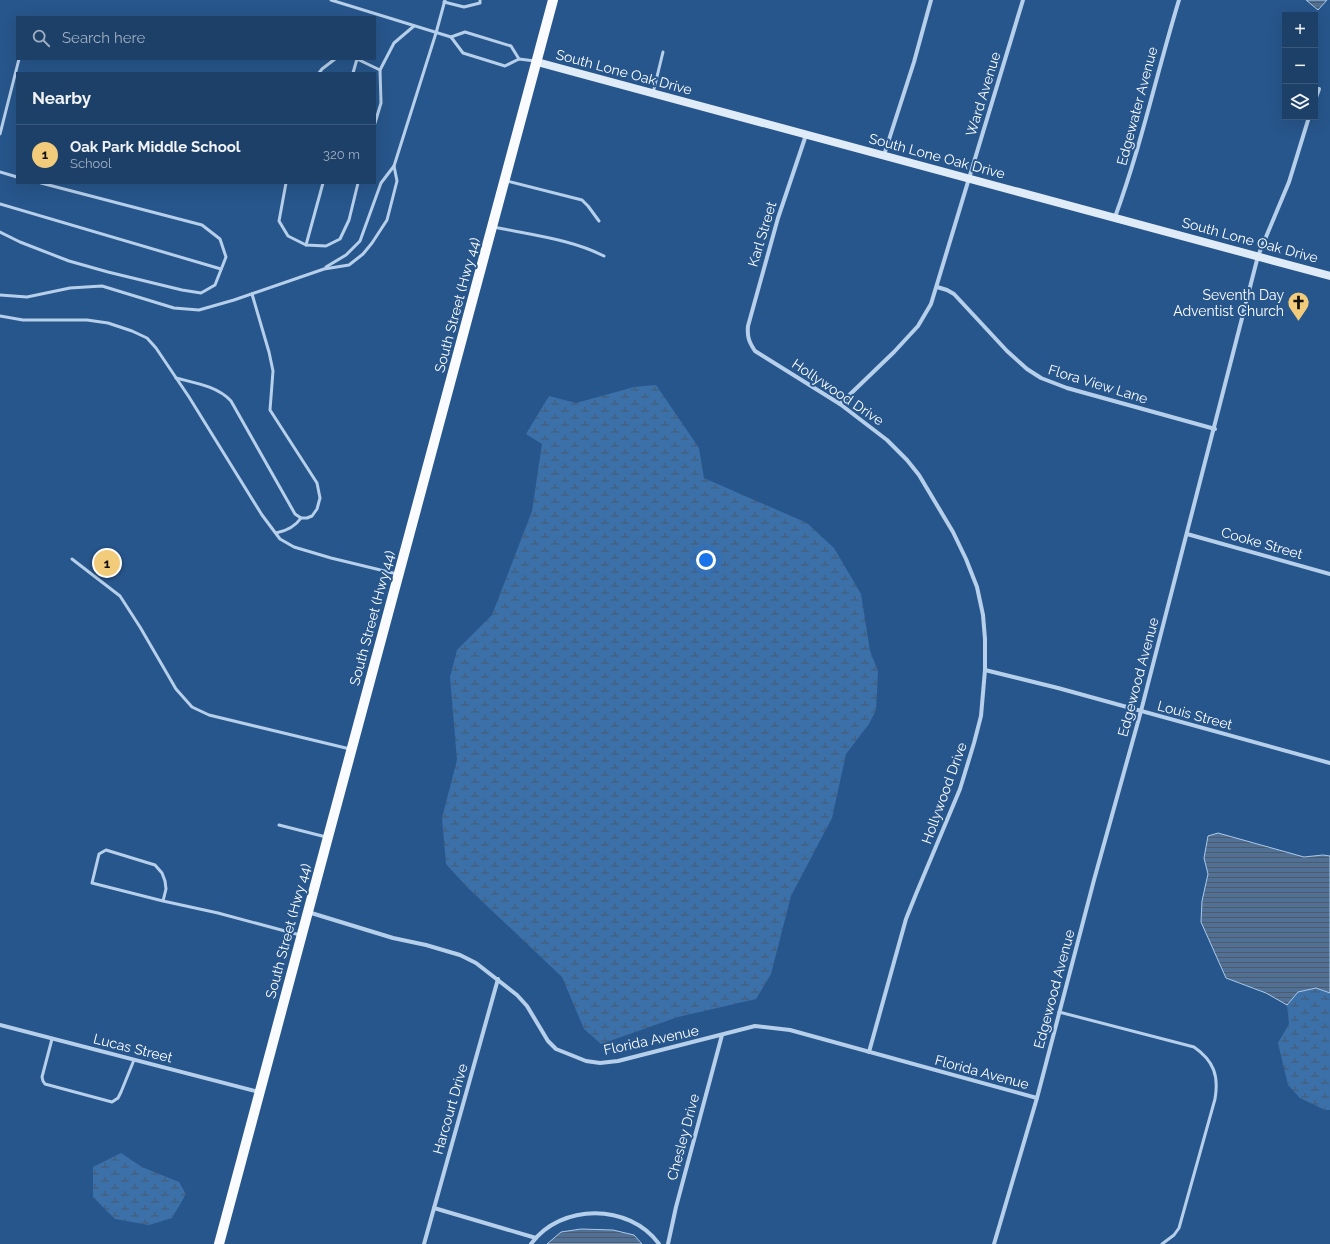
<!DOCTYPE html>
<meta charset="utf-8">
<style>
body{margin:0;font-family:Raleway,sans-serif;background:#2a4b71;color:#f1f3f6}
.controls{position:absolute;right:12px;top:12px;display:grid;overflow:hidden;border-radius:0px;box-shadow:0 4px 16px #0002}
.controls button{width:36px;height:36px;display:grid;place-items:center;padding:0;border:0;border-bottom:1px solid #3b597d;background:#1d4069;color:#f1f3f6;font:20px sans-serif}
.you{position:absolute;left:706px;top:560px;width:14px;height:14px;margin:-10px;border:3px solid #fff;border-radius:50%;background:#1a73e8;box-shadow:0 0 0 6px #1a73e833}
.badge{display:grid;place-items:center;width:26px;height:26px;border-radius:50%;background:#f2cc7b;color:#111;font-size:13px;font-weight:700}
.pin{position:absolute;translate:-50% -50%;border:2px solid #fff;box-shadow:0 1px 4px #0006}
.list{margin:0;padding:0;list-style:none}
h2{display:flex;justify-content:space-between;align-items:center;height:52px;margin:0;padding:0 16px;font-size:17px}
h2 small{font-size:13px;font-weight:400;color:#a0afc0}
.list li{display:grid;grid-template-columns:26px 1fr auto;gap:12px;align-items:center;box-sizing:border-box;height:60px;padding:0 16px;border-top:1px solid #3b597d}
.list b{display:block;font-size:15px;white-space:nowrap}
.list p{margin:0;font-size:13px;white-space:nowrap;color:#a0afc0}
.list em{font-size:13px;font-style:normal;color:#a0afc0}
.icon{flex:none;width:22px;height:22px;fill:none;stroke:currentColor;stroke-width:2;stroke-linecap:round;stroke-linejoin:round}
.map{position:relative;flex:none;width:1330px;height:1244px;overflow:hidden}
.search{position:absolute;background:#1d4069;box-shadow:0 4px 16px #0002;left:16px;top:16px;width:360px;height:44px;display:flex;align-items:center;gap:10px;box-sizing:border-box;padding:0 14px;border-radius:0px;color:#a0afc0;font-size:15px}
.panel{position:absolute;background:#1d4069;box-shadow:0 4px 16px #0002;left:16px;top:72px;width:360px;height:112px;border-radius:0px}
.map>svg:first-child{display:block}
.wetland{fill:url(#wetland-marsh)}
.water{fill:url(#water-rules);stroke:#aacaea}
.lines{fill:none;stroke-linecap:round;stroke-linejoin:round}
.lane{stroke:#b6cfea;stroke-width:3}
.street{stroke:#b6cfea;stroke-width:4}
.secondary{stroke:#e0ebf8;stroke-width:8}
.primary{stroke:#f9fbfe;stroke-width:10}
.labels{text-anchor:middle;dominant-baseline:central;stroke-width:4;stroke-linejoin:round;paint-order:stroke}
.street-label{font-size:14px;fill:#fff;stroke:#27568c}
.poi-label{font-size:14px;fill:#fff;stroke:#27568c;text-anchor:end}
</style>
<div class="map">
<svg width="1330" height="1244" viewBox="0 0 1330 1244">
<defs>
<pattern id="wetland-marsh" width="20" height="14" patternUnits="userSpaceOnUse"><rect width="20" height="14" fill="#3c70a8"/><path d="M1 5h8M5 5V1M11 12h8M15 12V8" fill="none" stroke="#465a71"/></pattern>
<pattern id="water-rules" width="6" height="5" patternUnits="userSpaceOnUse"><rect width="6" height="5" fill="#507096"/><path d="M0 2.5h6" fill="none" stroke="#4e5a6a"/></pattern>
</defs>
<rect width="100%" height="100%" fill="#27568c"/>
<g class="wetland">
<polygon points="656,385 699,448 704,478 807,523 834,548 861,594 870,651 878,671 876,710 869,724 846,754 832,818 791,896 771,974 756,999 678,1017 601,1044 584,1029 562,977 467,887 446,864 442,818 457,760 450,677 457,650 492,615 532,511 542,444 526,434 549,396 576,403 634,387"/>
<polygon points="1316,988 1330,993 1330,1110 1325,1110 1300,1098 1288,1085 1278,1043 1289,1024 1287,1005 1298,992"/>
<polygon points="121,1153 142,1167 179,1182 186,1194 172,1218 149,1225 115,1219 93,1197 93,1167"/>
</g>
<g class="water">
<polygon points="1306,0 1327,0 1318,10"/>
<polygon points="1218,833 1304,857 1323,855 1330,856 1330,993 1316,988 1298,992 1287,1005 1266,993 1226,978 1201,922 1202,901 1208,874 1204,858 1208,836"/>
<polygon points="581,1229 613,1230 634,1235 642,1244 547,1244 561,1232"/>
</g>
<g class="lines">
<g class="lane">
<polyline points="331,0 451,37 465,32 511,46 519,59"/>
<polyline points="444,2 464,7 480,3 480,0"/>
<polyline points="451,37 463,53 505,66 519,59 535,61"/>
<polyline points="357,59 380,70"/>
<polyline points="319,73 322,69 335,59"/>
<polyline points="353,73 357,59"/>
<polyline points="653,93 663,52"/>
<polyline points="375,123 381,103 380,70 394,43 414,26"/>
<polyline points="0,134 19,59"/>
<polyline points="0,172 17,177"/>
<polyline points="507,181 582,200 588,206 599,221"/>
<polyline points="286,183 279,221 288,236 306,245 326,246 340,239 349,220 358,183"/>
<polyline points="0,204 221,269"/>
<path d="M 494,227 C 531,235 570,239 604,256"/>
<polyline points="0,232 20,242 69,261 108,272 182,290 201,293 215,285 226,257 220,239 202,225 41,183"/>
<polyline points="306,245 323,183"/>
<polyline points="326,267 346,255 360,241 381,183 394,166 436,33 445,0"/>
<polyline points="0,295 27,297 70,288 102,286 174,308 199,310 234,300 324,269 349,265 363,254 372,243 387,220 397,181 394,166"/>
<polyline points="0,316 23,320 87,320 108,323 132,331 147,338 156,348 189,397 262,515 280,539 294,547 331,558 397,574"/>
<path d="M 176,378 C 195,383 217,386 231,401 L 295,514 L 301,518 L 307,518 L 312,516 L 317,509 L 320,498 L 317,483 L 270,410 L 273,371 L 269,352 L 252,294"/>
<path d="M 276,533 C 286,531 295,527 301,518"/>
<polyline points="72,559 120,596 140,627 176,689 192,707 209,715 350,749"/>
<polyline points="279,825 326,837"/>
<polyline points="163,901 92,883 99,854 106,850 155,865 162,873 165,881 166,889 163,901 218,913 300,935"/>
<path d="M 1059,1012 L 1194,1047 C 1214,1061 1219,1076 1215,1099 L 1179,1228 L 1174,1235 L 1162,1244"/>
<polyline points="52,1039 42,1077 43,1081 45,1084 112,1102 118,1098 121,1092 134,1060"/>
</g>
<g class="street">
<polyline points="1315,100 1319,89"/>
<path d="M 806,135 L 778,218 L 748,326 C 747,337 749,342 755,351 L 840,404 L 887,440 L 907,460 L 919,475 L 953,532 L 966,559 L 977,587 L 983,615 L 985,639 L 985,670 L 981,716 L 974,743 L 960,789 L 916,894 L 906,919 L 869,1052"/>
<polyline points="884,155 914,62 931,0"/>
<path d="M 1115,217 C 1141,147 1157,72 1179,0"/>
<polyline points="937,287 947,290 954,294 1007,351 1027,369 1041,378 1067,388 1215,429"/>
<polyline points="840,404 894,352 918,326 931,304 1023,0"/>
<polyline points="1187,534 1330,574"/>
<polyline points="985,670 1058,688 1330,763"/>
<polyline points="308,912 393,938 426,945 460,955 476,963 517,995 527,1006 548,1041 556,1049 586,1061 600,1063 618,1061 755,1026 790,1030 1037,1098"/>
<polyline points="0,1025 259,1092"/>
<polyline points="434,1208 536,1238"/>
<polyline points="424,1244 498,979"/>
<path d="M 531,1244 C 561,1203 629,1203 659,1244"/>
<polyline points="668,1244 676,1207 722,1035"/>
<polyline points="994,1244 1037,1098 1094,880 1141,711 1258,256 1289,182 1309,117"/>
</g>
<polyline class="secondary" points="537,62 1330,276"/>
<polyline class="primary" points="219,1244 328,837 553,0"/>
</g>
<defs>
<symbol id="church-pin" viewBox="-11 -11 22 30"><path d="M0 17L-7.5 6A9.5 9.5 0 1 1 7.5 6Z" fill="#f2cc7b" stroke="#27568c"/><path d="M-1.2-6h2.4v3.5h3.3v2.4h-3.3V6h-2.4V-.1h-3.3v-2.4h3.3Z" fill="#111"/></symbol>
</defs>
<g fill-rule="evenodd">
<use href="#church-pin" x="1286" y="290" width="25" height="34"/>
</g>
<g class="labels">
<g class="street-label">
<text transform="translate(624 72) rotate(15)">South Lone Oak Drive</text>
<text transform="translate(983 94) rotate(-73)">Ward Avenue</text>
<text transform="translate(1137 106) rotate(-75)">Edgewater Avenue</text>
<text transform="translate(937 156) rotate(15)">South Lone Oak Drive</text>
<text transform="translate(762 234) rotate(-73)">Karl Street</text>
<text transform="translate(1250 240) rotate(15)">South Lone Oak Drive</text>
<text transform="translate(457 305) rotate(-75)">South Street (Hwy 44)</text>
<text transform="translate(1098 384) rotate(17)">Flora View Lane</text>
<text transform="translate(838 392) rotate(34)">Hollywood Drive</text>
<text transform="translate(1262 543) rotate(16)">Cooke Street</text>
<text transform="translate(372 618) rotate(-75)">South Street (Hwy 44)</text>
<text transform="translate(1138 677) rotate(-75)">Edgewood Avenue</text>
<text transform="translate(1195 715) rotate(15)">Louis Street</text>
<text transform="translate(944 793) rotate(-70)">Hollywood Drive</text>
<text transform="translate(288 931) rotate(-75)">South Street (Hwy 44)</text>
<text transform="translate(1054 989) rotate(-75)">Edgewood Avenue</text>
<text transform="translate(651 1040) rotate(-12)">Florida Avenue</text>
<text transform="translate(133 1048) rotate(14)">Lucas Street</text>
<text transform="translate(982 1072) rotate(15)">Florida Avenue</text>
<text transform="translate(450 1109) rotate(-74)">Harcourt Drive</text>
<text transform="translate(683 1137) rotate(-75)">Chesley Drive</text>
</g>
<g class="poi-label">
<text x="1284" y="295">Seventh Day<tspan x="1284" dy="16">Adventist Church</tspan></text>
</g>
</g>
</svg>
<div class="controls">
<button>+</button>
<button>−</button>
<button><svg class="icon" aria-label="layers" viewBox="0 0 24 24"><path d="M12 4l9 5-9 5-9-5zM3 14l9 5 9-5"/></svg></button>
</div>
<div class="you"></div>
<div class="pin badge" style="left:107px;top:563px">1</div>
<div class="search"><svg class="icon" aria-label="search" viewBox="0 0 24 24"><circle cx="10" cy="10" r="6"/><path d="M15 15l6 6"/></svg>Search here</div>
<section class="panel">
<h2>Nearby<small></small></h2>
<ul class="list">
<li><span class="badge">1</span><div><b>Oak Park Middle School</b><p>School</p></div><em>320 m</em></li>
</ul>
</section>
</div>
